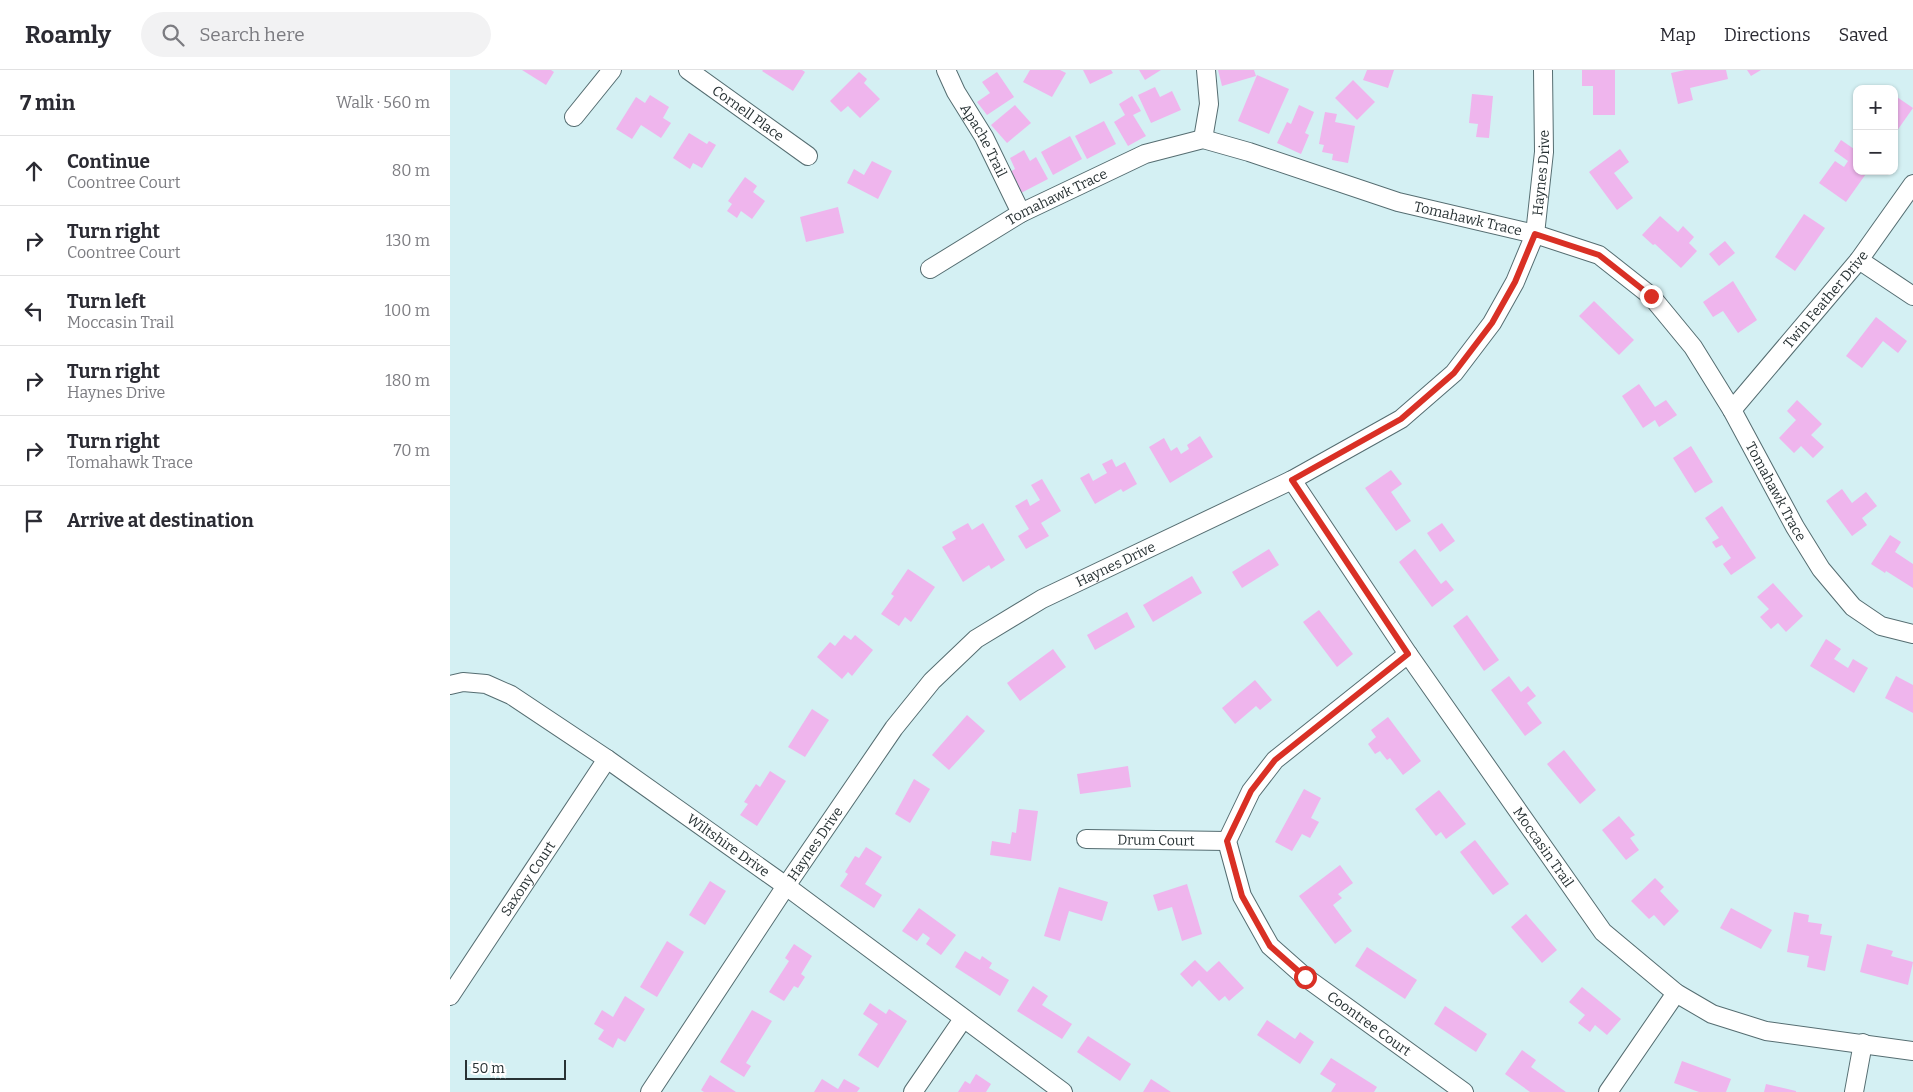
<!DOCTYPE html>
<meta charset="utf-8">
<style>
body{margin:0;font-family:Bitter,serif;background:#f2f2f3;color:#2b2b33}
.controls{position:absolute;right:15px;top:15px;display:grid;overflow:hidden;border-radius:10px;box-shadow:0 1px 4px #0004}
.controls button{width:45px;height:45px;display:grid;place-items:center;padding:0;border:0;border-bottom:1px solid #e1e1e2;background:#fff;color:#2b2b33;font:25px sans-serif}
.scale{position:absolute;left:15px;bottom:12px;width:101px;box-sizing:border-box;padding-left:5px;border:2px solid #283234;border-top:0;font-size:14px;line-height:18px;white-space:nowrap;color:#283234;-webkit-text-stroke:4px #fff;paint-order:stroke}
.stop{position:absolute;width:15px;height:15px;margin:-11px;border:4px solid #d93025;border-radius:50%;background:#fff}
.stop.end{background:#d93025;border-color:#fff;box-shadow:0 1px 5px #0008}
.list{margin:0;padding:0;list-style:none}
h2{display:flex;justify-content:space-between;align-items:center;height:65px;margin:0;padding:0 20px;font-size:21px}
h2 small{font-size:16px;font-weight:400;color:#7c7c81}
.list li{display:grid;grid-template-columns:32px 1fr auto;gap:15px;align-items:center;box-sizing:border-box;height:70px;padding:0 20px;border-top:1px solid #e1e1e2}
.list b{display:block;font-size:19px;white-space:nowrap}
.list p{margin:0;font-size:16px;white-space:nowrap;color:#7c7c81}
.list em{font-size:16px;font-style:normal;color:#7c7c81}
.icon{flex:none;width:28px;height:28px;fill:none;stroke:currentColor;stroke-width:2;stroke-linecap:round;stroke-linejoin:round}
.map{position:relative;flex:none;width:1463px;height:1022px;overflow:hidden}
header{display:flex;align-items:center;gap:30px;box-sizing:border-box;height:70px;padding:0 25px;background:#fff;border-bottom:1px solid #e1e1e2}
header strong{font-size:24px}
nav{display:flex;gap:28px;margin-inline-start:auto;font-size:18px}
.search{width:350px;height:45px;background:#f2f2f3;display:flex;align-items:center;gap:12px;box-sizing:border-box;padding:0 18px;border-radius:28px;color:#7c7c81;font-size:19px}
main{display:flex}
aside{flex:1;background:#fff}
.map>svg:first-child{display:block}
.building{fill:#efb5ed}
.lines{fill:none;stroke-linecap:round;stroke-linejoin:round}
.minor-casing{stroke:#556d71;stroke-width:20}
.minor{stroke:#fff;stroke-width:18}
.route{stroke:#d93025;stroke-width:6}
.labels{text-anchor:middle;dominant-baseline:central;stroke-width:4;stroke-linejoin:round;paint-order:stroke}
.street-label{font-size:14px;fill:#283234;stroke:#fff}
</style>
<header>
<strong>Roamly</strong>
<div class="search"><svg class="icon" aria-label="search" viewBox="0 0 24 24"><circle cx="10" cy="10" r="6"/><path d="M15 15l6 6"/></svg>Search here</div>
<nav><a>Map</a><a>Directions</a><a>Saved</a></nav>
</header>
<main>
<aside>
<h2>7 min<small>Walk · 560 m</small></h2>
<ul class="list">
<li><svg class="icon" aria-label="ahead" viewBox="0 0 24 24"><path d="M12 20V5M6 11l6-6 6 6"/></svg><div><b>Continue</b><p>Coontree Court</p></div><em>80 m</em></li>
<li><svg class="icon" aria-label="right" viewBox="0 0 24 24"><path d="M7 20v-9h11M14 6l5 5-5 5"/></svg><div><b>Turn right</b><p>Coontree Court</p></div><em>130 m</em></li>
<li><svg class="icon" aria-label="left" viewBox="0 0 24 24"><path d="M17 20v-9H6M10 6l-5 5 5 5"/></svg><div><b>Turn left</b><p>Moccasin Trail</p></div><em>100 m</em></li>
<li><svg class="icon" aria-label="right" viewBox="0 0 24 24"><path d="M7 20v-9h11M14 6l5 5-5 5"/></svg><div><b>Turn right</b><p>Haynes Drive</p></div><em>180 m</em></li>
<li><svg class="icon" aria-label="right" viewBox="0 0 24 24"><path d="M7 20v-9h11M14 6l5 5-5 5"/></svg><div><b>Turn right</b><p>Tomahawk Trace</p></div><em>70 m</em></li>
<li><svg class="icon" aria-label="arrive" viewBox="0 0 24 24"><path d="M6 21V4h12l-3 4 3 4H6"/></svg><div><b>Arrive at destination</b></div></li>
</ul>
</aside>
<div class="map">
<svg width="1463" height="1022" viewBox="0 0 1463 1022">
<rect width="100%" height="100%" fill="#d4f0f3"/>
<g class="building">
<polygon points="72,0 101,0 104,2 96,15"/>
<polygon points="313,0 352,0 355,2 343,21 312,1"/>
<polygon points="580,0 610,0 616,3 602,27 573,12"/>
<polygon points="633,0 661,0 663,3 640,14"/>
<polygon points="689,0 711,0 695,10"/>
<polygon points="768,0 804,0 806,6 772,16"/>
<polygon points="917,0 944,0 938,18 913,10"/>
<polygon points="1132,0 1165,0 1165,45 1143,45 1143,16 1132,16"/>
<polygon points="1235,0 1276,0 1278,9 1240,18 1243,30 1228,34 1221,3"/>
<polygon points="1297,0 1311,0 1301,6"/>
<polygon points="409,2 417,9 414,13 430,29 410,48 398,36 391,42 380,31"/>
<polygon points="547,2 564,27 537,45 527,32 540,23 532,12"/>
<polygon points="807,5 839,19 819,64 788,51"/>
<polygon points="903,10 925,32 907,50 885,28"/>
<polygon points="705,17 710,27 722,21 731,40 701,53 688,25"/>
<polygon points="1022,24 1043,26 1039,68 1026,67 1028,54 1019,53"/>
<polygon points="200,25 219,37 213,48 221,53 211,68 191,55 182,69 166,59 186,27 195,33"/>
<polygon points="1444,25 1463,38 1444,65"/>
<polygon points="682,26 691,41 683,45 696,66 678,76 664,52 675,45 669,34"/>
<polygon points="565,35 581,53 557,73 541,55"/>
<polygon points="849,35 864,42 855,63 859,65 851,84 827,73 837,52 841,54"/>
<polygon points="875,42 887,44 885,52 905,56 898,93 882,90 883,84 872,82 874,75 869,74"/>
<polygon points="654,51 666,74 637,89 625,66"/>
<polygon points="239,63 257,74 259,71 266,75 252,98 243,93 240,99 223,88"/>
<polygon points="620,66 632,89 603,105 591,82"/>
<polygon points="1391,70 1407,81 1407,101 1418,101 1396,132 1369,113 1385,91 1394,97 1398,91 1384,81"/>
<polygon points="1170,79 1179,92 1164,103 1183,128 1167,140 1139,102"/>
<polygon points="574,80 580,91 586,87 598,109 571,123 560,102 565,99 560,88"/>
<polygon points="422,91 442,101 428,129 397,113 404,99 414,105"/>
<polygon points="295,107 307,116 303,122 315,131 302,149 291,141 287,148 277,141 282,134 278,131"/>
<polygon points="388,137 394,163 356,172 350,147"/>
<polygon points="1354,144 1375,158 1345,201 1325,187"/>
<polygon points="1210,146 1228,162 1233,156 1244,167 1239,173 1247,181 1231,198 1205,174 1203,175 1192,165"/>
<polygon points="1275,171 1285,183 1269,196 1259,184"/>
<polygon points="1283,211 1307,250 1288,263 1273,241 1263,247 1253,232"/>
<polygon points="1144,231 1184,270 1169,285 1129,246"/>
<polygon points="1426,247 1457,271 1448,283 1433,271 1412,298 1396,286"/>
<polygon points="1189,314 1205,337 1216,330 1227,345 1209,357 1205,350 1193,358 1172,326"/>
<polygon points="1347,330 1372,354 1361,365 1374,377 1363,388 1351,376 1344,383 1329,368 1346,350 1337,341"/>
<polygon points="750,366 763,387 720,413 699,377 714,368 721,381 727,377 731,384 739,379 737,375"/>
<polygon points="1241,376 1263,412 1245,423 1223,388"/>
<polygon points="662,389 666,397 675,392 687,414 673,422 671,419 645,434 630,408 639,403 643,411 657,403 652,394"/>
<polygon points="941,400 952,414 941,422 961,451 946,461 915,418"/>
<polygon points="592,409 611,441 591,453 599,466 576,479 568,466 579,459 565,436 577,429 580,436 590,430 581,415"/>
<polygon points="1392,419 1402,433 1416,422 1427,436 1412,448 1417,455 1402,466 1376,431"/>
<polygon points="1272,436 1306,488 1281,505 1273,494 1281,488 1272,475 1266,478 1262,472 1269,468 1255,448"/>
<polygon points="518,453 522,460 533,453 555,490 541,499 539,495 513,512 492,477 506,469 502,462"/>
<polygon points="992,453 1005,471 990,482 977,463"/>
<polygon points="1440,465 1451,472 1445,482 1463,494 1463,518 1436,501 1435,503 1421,494"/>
<polygon points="819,479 829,495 792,518 782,502"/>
<polygon points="965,479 991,514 996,510 1004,520 982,537 949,492"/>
<polygon points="458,499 485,517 461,552 455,547 449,556 431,544 444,526 441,524"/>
<polygon points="742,506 752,523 703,552 693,535"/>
<polygon points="1323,513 1353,546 1336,562 1328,553 1321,559 1310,547 1319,539 1307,527"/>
<polygon points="869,540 903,584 887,597 853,552"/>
<polygon points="677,542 685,557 645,580 637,565"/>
<polygon points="1017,545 1049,590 1034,601 1003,556"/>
<polygon points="394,565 401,570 405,565 423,580 402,606 398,602 392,609 367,587 380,572 385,576"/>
<polygon points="1376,569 1391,579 1384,589 1398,598 1403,589 1418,598 1404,623 1360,596"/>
<polygon points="603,579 616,597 570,631 557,613"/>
<polygon points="1059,606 1071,622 1078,616 1086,626 1077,633 1092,653 1075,666 1041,620"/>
<polygon points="1446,606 1463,615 1463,643 1435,628"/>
<polygon points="805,610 822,630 810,640 806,636 785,654 772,638"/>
<polygon points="362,639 379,650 355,687 338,677"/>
<polygon points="517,645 535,661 499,700 482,685"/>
<polygon points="938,647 971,691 953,705 940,688 937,690 930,681 925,684 918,674 926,667 921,660"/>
<polygon points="1114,680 1146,720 1130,734 1097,694"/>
<polygon points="678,696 681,717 630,724 627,704"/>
<polygon points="320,701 336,711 307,756 290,745 298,734 294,732 306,714 310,717"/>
<polygon points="464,709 480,719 460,753 445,744"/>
<polygon points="854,719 871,728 861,748 869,752 860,768 852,764 842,781 825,772"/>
<polygon points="989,720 1016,754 996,769 991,762 986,766 965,739"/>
<polygon points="569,739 588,741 581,791 540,785 542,771 560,774 562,762 566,763"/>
<polygon points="1169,746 1185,765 1180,768 1189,780 1176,790 1152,760"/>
<polygon points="1025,770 1059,814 1043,825 1010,782"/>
<polygon points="416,777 432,787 415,814 432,825 424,838 390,816 398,804 395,802 405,786 409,788"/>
<polygon points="890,795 903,813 888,824 892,828 883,835 902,861 885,874 849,826"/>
<polygon points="1205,808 1214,817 1210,821 1229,841 1214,856 1204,845 1199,849 1181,831"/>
<polygon points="260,811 276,821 255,855 239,845"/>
<polygon points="737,814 752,864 732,871 722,837 708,841 703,825"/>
<polygon points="609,817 658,832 652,851 619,841 610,871 594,866"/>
<polygon points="469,838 506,865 491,885 476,874 480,868 473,863 467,871 452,861"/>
<polygon points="1281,838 1322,860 1311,879 1270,858"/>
<polygon points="1344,842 1359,845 1358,852 1372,854 1370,864 1382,866 1375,901 1357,897 1359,886 1337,882"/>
<polygon points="1076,844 1107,880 1092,893 1061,857"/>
<polygon points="217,871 234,882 207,927 190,917"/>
<polygon points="344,874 362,886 351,904 355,907 348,918 344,916 334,931 319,922 339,891 335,888"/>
<polygon points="1417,874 1443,881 1441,886 1463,892 1458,915 1410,902"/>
<polygon points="917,877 967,910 955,929 905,896"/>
<polygon points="515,881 530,890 532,886 542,893 539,898 559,910 550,926 505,897"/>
<polygon points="745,890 757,902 769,891 794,918 779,931 775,926 769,931 749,910 742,917 730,904"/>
<polygon points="583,916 598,926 592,935 622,954 612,969 567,941"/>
<polygon points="1132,917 1171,949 1157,965 1145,955 1140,962 1128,953 1135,945 1119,932"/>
<polygon points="175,926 195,939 175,972 168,968 163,978 148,969 154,960 144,954 152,940 163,947"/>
<polygon points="420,933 436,944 439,939 457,951 428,998 408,985 428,954 413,944"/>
<polygon points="995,936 1037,964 1026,982 984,954"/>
<polygon points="302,940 322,951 296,993 301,996 294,1007 270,992"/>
<polygon points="817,950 845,969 850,962 864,972 850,994 807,965"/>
<polygon points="638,966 681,994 670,1011 627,982"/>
<polygon points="1072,980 1086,990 1081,997 1116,1022 1080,1022 1055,1004"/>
<polygon points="881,988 927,1017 924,1022 881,1022 886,1014 870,1004"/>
<polygon points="1232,991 1281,1009 1276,1022 1249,1022 1224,1013"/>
<polygon points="526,1004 541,1014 536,1022 508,1022 515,1011 520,1014"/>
<polygon points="260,1005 286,1022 254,1022 251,1020"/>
<polygon points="372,1009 388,1019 394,1009 410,1018 407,1022 364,1022"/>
<polygon points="701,1009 721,1022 693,1022"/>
<polygon points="1316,1014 1346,1021 1346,1022 1314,1022"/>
</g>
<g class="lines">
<defs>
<g id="minor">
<path id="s1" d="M 238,0 L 358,86"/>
<path id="s2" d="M 496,0 L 506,22 L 534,67 L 571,143"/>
<polyline points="124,47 162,0"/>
<polyline points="753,69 759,34 756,0"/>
<polyline points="1409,190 1463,226"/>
<path id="s3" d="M 480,199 L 571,143 L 695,84 L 753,69 L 799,82 L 948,132 L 1085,164 L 1149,185 L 1201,226 L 1243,277 L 1282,340 L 1345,457 L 1371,499 L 1403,537 L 1431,556 L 1463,564"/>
<path id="s4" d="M 1282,340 L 1409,190 L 1463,114"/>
<path id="s5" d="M 842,410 L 958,584 L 1153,862 L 1226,923 L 1262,944 L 1316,961 L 1463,981"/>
<path id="s6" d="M 958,584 L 825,690 L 801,721 L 777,771 L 792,826 L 820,876 L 855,907 L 1014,1022"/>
<path id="s7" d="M 0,615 L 13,612 L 36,614 L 61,625 L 157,689 L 336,816 L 613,1022"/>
<path id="s8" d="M 636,769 L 777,771"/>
<path id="s9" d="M 0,926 L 157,689"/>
<path id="s10" d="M 200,1022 L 336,816 L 444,658 L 482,611 L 526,569 L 592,529 L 842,410 L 951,349 L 1004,303 L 1042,253 L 1065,212 L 1085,164 L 1094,82 L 1093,0"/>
<polyline points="463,1022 513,949"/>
<polyline points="1158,1022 1226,923"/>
<polyline points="1404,1022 1413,973"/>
</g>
</defs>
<use href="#minor" class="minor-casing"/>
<use href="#minor" class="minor"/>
</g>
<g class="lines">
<polyline class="route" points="855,907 820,876 792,826 777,771 801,721 825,690 958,584 842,410 951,349 1004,303 1042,253 1065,212 1085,164 1149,185 1201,226"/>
</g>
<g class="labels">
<g class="street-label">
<text stroke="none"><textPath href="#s1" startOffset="74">Cornell Place</textPath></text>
<text stroke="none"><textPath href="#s2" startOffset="80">Apache Trail</textPath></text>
<text stroke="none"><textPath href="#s10" startOffset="1332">Haynes Drive</textPath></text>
<text stroke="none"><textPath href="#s3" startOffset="146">Tomahawk Trace</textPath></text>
<text stroke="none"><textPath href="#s3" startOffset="581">Tomahawk Trace</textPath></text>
<text stroke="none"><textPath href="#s4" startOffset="145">Twin Feather Drive</textPath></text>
<text stroke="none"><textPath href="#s3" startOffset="1016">Tomahawk Trace</textPath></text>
<text stroke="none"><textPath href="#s10" startOffset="718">Haynes Drive</textPath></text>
<text stroke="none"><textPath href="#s8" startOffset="70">Drum Court</textPath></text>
<text stroke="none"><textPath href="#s7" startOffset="328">Wiltshire Drive</textPath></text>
<text stroke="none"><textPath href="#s10" startOffset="298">Haynes Drive</textPath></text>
<text stroke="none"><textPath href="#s5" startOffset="445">Moccasin Trail</textPath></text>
<text stroke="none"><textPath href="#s9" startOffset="141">Saxony Court</textPath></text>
<text stroke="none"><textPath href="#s6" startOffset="505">Coontree Court</textPath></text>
</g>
</g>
</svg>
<div class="controls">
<button>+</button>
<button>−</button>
</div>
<div class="scale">50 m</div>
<div class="stop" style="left:855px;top:907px"></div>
<div class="stop end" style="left:1201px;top:226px"></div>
</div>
</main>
